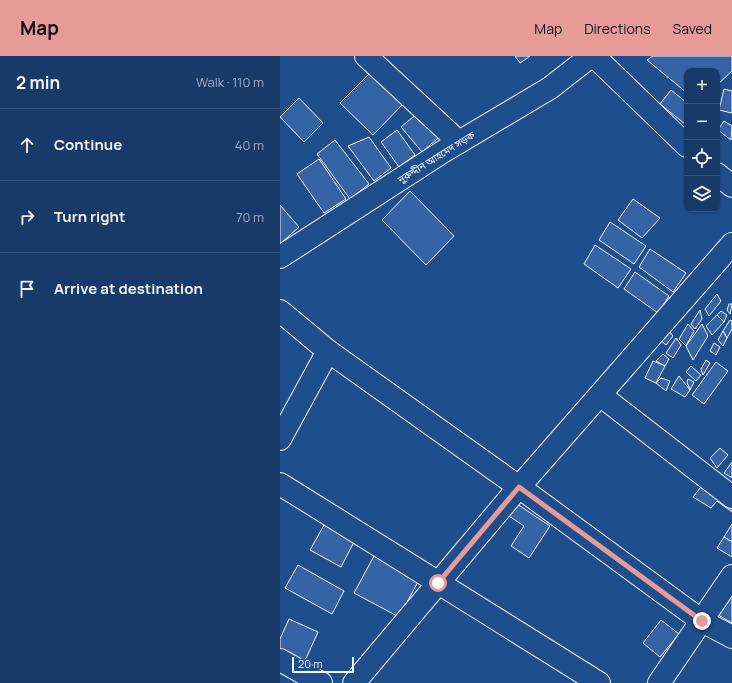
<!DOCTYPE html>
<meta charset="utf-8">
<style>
body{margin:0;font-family:Manrope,"Noto Sans Bengali",sans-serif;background:#20416f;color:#f1f3f6}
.controls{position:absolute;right:12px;top:12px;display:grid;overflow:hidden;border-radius:8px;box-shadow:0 1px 3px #0004}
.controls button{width:36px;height:36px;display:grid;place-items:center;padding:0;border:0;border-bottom:1px solid #36547d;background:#173a69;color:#f1f3f6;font:20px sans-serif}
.scale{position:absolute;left:12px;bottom:10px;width:62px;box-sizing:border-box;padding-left:4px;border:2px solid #f2f6ff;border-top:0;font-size:11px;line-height:14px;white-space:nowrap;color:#f2f6ff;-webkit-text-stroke:3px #1f4e8c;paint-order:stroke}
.stop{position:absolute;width:12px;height:12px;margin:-9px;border:3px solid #e69b98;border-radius:50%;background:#fff}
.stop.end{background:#e69b98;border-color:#fff;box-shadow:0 1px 4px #0008}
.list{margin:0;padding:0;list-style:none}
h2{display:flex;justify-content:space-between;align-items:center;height:52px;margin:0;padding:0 16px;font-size:17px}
h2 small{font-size:13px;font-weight:400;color:#9eadc0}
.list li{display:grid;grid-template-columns:26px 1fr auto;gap:12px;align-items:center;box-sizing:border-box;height:72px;padding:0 16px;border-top:1px solid #36547d}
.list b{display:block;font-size:15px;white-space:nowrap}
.list em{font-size:13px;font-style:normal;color:#9eadc0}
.icon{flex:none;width:22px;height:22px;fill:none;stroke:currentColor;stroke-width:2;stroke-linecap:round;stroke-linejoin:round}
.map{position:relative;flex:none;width:452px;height:627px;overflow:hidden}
header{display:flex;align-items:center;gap:24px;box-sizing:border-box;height:56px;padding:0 20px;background:#e69b98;color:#111}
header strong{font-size:19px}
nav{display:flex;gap:22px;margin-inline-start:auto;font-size:14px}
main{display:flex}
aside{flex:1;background:#173a69}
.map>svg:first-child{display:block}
.building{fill:#3563a3;stroke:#f2f6ff}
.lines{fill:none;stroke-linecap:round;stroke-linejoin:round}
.minor-casing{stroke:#f2f6ff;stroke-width:24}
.major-casing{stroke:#f2f6ff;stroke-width:24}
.minor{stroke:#1f4e8c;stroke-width:22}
.major{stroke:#1f4e8c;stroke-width:22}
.route{stroke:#e69b98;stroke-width:5}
.labels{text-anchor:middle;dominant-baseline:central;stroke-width:3;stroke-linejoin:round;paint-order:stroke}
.street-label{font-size:10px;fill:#f2f6ff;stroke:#1f4e8c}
</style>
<header>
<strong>Map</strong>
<nav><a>Map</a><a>Directions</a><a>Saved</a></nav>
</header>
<main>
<aside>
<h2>2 min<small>Walk · 110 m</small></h2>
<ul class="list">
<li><svg class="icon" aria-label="ahead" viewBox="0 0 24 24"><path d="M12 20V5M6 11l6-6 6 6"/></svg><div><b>Continue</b></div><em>40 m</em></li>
<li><svg class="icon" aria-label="right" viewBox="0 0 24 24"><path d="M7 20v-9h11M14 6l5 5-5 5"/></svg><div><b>Turn right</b></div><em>70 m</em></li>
<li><svg class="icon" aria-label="arrive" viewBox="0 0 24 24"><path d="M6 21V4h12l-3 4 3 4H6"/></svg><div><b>Arrive at destination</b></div></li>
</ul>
</aside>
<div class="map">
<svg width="452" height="627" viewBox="0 0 452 627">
<rect width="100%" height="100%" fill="#1f4e8c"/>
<g class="building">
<polygon points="235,0 250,0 240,7"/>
<polygon points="373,0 452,0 452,15 437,29 437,15 407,15 407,37 367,4"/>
<polygon points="93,14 125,46 93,79 60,47"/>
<polygon points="444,33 452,35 452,57 439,54"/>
<polygon points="391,34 407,47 407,65 405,68 380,48"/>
<polygon points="19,42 43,67 24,86 0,61"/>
<polygon points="138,57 158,82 142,96 121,71"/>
<polygon points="444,65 452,70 451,84 438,74"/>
<polygon points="117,74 135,99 119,111 101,86"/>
<polygon points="89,81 111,112 94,125 68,90"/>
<polygon points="55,84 89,128 70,143 37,98"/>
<polygon points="39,103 66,143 44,157 17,118"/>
<polygon points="130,135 174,180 146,209 102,164"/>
<polygon points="353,143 380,162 362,182 338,164"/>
<polygon points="0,149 19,171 0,188"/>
<polygon points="330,166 366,190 354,208 319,184"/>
<polygon points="315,189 351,213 338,232 304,208"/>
<polygon points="370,193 406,217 393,236 359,211"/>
<polygon points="355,216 389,240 378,257 344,233"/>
<polygon points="437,238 441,245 429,260 425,253"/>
<polygon points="449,248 452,248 450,258 447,254"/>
<polygon points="420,254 422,263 415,273 411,268"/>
<polygon points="441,255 447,259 444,266 437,259"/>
<polygon points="437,259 444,266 432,279 426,270"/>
<polygon points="450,264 452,265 452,273 447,282 443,275"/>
<polygon points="408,268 414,275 406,290 399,283"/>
<polygon points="422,268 428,280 413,304 406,290"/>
<polygon points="387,272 393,280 386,289 379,283"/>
<polygon points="443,275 447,282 443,290 438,284"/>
<polygon points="396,282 401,289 393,302 386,297"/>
<polygon points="434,287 440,291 436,299 430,295"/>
<polygon points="383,298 389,303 385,310 376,305"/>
<polygon points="426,304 430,307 423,319 421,313"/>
<polygon points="373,305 385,310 376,327 365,322"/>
<polygon points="436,306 448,315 424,348 412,339"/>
<polygon points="411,310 421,319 416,325 406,316"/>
<polygon points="399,320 410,334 405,341 391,333"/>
<polygon points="381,322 390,325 386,335 376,327"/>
<polygon points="408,323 414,326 410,334 407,326"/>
<polygon points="440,392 448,399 437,412 430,402"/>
<polygon points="452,406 452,422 444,417"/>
<polygon points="424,427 452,449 452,456 437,445 431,452 413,441"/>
<polygon points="237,448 270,470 249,502 231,490 244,470 229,460"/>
<polygon points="452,468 452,486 444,481"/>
<polygon points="44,469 74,486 61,511 30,494"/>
<polygon points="444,481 452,486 452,501 437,492"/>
<polygon points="94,500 139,524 119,561 74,537"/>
<polygon points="18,509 64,535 52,558 5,532"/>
<polygon points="452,533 452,567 438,559"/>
<polygon points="9,563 38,576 24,607 0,596 0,583"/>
<polygon points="381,564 399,578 380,601 363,587"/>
</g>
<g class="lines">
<defs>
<g id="minor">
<polyline points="86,0 179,86"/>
<polyline points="0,255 48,295 239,431 422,565 452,581"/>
<polyline points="320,339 452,441"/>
<polyline points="0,383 48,295"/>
<polyline points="0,428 319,627"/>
<polyline points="0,604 41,627"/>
<polyline points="74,627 239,431 452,188"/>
<polyline points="379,627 452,520"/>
</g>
<g id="major">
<polyline points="314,0 407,90"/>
<polyline points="437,118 452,130"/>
<polyline points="0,201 164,95 270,32 311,0"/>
</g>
</defs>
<use href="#minor" class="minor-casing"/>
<use href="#major" class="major-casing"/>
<use href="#minor" class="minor"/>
<use href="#major" class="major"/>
</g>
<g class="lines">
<polyline class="route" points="158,527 239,431 422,565"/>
</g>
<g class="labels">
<g class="street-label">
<text transform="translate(156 101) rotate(-32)">নুরুদ্দীন আহমেদ সড়ক</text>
</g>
</g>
</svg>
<div class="controls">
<button>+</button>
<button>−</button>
<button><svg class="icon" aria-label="locate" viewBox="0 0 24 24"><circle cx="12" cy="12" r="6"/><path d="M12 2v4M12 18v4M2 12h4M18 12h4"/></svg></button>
<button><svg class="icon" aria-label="layers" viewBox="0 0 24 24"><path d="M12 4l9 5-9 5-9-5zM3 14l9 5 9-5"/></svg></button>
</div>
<div class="scale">20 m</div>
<div class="stop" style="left:158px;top:527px"></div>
<div class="stop end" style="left:422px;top:565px"></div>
</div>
</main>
